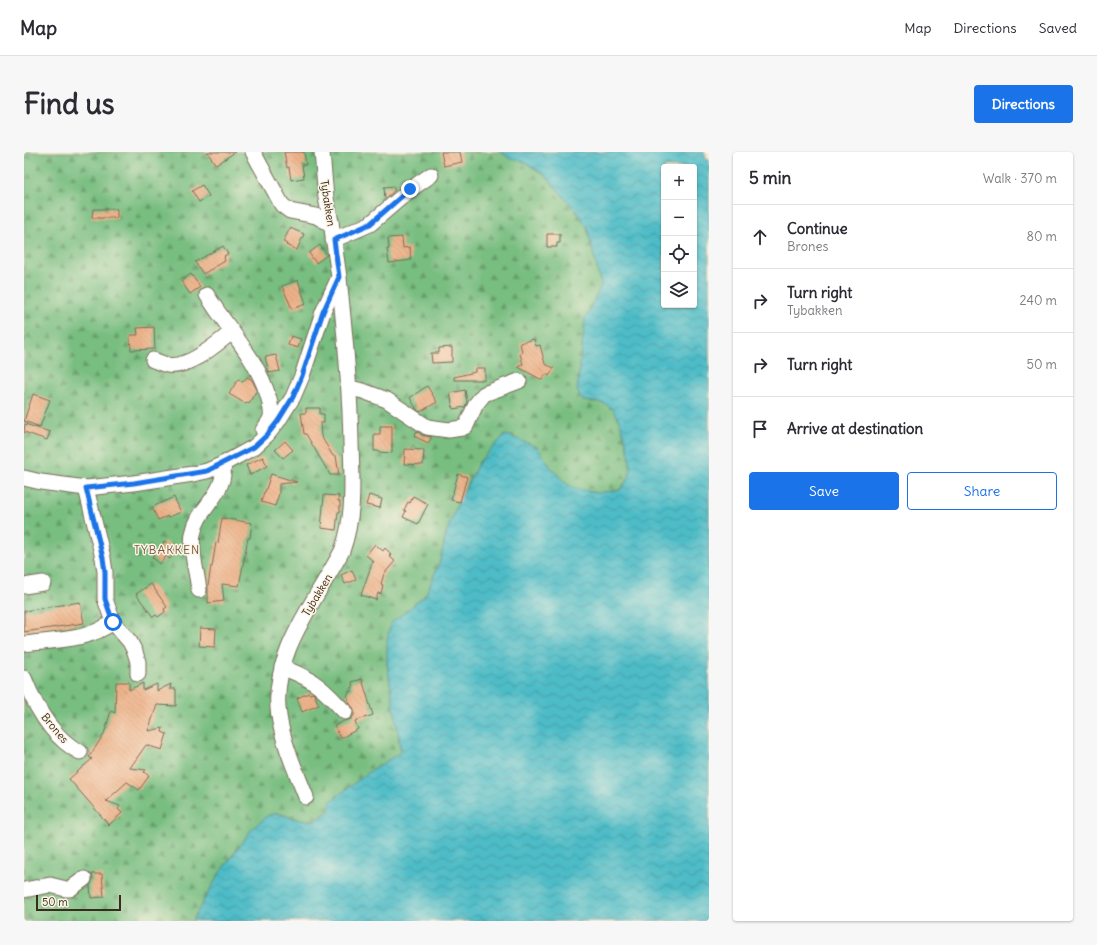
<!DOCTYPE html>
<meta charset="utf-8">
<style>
body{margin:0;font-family:Delius,sans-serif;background:#f7f7f7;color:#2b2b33}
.controls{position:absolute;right:12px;top:12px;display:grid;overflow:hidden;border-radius:4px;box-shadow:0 1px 3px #0004}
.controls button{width:36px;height:36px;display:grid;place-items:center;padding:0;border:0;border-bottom:1px solid #e1e1e2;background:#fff;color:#2b2b33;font:20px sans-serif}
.scale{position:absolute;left:12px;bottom:10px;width:85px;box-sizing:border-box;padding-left:4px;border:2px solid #3b2a1e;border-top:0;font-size:11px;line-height:14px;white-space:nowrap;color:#3b2a1e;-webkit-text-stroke:3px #fcf5e5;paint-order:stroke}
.stop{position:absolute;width:12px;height:12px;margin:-9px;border:3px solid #1a73e8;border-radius:50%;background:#fff}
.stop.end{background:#1a73e8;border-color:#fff;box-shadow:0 1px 4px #0008}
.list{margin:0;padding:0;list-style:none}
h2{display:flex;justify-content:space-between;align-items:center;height:52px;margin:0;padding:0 16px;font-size:17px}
h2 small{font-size:13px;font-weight:400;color:#7c7c81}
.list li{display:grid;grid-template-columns:26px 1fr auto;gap:12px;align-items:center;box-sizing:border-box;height:64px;padding:0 16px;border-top:1px solid #e1e1e2}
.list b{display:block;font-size:15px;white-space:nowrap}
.list p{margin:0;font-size:13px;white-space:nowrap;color:#7c7c81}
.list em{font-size:13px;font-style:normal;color:#7c7c81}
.actions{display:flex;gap:8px;padding:12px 16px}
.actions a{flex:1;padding:9px 0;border:1px solid #1a73e8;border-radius:4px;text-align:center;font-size:14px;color:#1a73e8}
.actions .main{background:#1a73e8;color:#fff}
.icon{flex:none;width:22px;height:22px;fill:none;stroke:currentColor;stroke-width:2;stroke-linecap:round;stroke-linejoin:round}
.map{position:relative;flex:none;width:685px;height:769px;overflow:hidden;border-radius:4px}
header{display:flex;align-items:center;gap:24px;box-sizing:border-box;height:56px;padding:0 20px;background:#fff;border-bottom:1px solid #e1e1e2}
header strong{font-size:19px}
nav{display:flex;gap:22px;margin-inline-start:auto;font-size:14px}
.intro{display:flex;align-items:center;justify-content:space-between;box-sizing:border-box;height:96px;padding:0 24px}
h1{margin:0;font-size:28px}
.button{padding:10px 18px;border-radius:4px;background:#1a73e8;color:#fff;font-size:14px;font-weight:700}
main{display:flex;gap:24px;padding:0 24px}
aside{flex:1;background:#fff;border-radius:4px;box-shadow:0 1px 3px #0004}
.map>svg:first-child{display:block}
.forest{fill:url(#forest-firs);stroke:#5a7450}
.water{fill:url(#water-waves);stroke:#447372;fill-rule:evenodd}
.building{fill:url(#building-back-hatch)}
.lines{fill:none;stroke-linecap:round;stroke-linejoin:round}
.minor-casing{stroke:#7a6b58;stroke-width:17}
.minor{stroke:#fff;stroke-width:15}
.route{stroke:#1a73e8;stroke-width:5}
.labels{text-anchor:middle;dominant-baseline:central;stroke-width:3;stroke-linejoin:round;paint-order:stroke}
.street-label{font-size:11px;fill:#3b2a1e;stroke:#fcf5e5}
.neighbourhood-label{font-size:12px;letter-spacing:1px;fill:#795943;stroke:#fcf5e5}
</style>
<header>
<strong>Map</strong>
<nav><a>Map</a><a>Directions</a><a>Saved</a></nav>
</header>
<div class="intro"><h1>Find us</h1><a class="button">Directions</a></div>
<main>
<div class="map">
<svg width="685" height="769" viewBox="0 0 685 769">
<defs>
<pattern id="forest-firs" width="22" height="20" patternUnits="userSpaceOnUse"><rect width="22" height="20" fill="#79be81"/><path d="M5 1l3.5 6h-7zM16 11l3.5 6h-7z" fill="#649b69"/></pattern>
<pattern id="water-waves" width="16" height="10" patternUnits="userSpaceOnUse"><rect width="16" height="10" fill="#4ebcc7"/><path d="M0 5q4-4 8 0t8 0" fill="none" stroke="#4299a1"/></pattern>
<pattern id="building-back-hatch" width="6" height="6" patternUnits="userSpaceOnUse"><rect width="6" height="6" fill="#edb187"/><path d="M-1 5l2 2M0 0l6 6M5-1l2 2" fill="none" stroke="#cc9874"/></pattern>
</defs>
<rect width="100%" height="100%" fill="#fcf5e5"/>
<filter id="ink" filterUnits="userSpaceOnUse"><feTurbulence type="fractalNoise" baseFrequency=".025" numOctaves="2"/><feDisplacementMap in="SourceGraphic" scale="8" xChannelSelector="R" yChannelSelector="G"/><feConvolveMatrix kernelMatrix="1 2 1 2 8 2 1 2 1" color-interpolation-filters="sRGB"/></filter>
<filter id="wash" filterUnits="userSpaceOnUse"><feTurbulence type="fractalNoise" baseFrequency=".012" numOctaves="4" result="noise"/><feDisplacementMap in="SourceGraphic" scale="16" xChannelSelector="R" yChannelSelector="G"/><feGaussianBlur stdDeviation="0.9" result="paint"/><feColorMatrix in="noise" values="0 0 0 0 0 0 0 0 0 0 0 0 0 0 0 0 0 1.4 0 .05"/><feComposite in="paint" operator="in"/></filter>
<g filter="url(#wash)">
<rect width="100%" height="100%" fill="#f0e3c4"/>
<path class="forest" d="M 0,0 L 477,0 L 486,7 L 499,9 L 521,23 L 552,59 L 563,75 L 577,133 L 559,249 C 567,250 579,249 586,254 C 597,262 609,310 606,322 C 604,327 599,334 596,338 L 573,341 L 549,336 L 540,330 L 526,314 L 480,283 L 477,287 L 455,310 L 434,351 L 423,379 L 416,409 L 402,442 L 363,511 L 377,600 L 342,622 L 305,659 L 292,668 L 276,668 L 253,661 L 228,677 L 195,722 L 168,769 L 0,769 Z"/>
<path class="water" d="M 477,0 L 680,0 L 682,7 L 685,8 L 685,769 L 168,769 L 195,722 L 228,677 L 243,664 L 253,661 L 276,668 L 287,669 L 292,668 L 305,659 L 306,650 L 342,622 L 377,600 L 363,511 L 363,487 L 367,471 L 398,446 L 402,442 L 416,409 L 423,379 L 434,351 L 455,310 L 477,287 L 481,283 L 486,284 L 513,295 L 526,314 L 540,330 L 550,336 L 573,341 L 596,338 C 599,334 604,328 606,322 C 609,310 597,262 586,255 C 579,249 567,250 559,249 L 553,239 L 561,167 L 577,133 L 563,75 L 552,59 L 521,23 L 499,9 L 486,7 ZM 640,15 L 670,15 L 670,153 L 640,153 Z"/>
<g id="blocks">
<g class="building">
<polygon points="183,0 211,0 192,13"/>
<polygon points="260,0 280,0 282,13 278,13 280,26 267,28 265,15 263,16"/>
<polygon points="417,0 436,0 438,10 420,14"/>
<polygon points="178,33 185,44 175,50 168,39"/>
<polygon points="370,34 370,39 361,47 360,35"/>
<polygon points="69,57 93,57 93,66 68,66"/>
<polygon points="266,76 280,82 273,98 262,93 263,92 259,90"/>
<polygon points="523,82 536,82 536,91 533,91 533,95 523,95"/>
<polygon points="378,85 379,96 386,95 387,108 365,111 363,97 365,97 364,86"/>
<polygon points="296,93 303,103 292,111 285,101"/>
<polygon points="199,94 204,102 200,104 201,105 200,106 201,109 179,122 171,110"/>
<polygon points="167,122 176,135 166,142 157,129"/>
<polygon points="274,128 282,152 268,157 258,134"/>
<polygon points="130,175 131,197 107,198 106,183 114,183 113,176"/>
<polygon points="267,184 277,187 274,196 264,193"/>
<polygon points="510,187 512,194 516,193 521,212 530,216 525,224 522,222 518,228 494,215 499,212 496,202 498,201 498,200 496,191"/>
<polygon points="428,195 428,210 408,211 407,201 415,201 415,196"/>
<polygon points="252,203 256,219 245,221 241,205"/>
<polygon points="451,216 461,216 461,228 430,228 430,225 451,220"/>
<polygon points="223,225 228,228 233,238 225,251 223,250 222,252 205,242 214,227 219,230"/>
<polygon points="403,234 413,250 396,260 393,258 386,246 387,245"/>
<polygon points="441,238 443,250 441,255 429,257 426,241"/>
<polygon points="9,242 26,248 16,275 0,269"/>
<polygon points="282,256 296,256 296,262 300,262 300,271 296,271 297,284 309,304 312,304 315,323 306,323 282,282 280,282 277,261 282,261"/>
<polygon points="1,272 26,280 23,288 0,280"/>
<polygon points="356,274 368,274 368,301 354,300 354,299 350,299 350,282 356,282"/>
<polygon points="393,279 398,283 408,285 404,291 390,284"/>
<polygon points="261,289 269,298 259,306 251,298"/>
<polygon points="381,297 400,298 399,313 380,312"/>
<polygon points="239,305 243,314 226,323 222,313"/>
<polygon points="247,322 273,330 255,332 255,342 251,354 237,350 240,340 241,340"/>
<polygon points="434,322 443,325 436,350 427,348"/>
<polygon points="300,343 315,344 314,349 316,349 316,360 314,360 312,378 297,376"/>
<polygon points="345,343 358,347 356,356 342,353"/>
<polygon points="389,344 404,352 394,372 379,365 382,359 380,358 384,350 386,351"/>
<polygon points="150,345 157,360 145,365 144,364 134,368 128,355"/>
<polygon points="198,366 228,371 226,386 224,386 215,434 198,432 200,449 184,451 184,434 187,414 188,415 192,390 194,391"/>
<polygon points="141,389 152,399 146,407 142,404 136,412 128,405"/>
<polygon points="351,392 359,399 361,396 367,402 365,404 371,409 360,422 357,432 359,433 357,442 354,441 352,448 337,443 348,411 350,410 342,403"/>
<polygon points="328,418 332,428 321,432 317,423"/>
<polygon points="127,432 143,455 140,457 141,460 134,465 132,463 129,465 112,442"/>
<polygon points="56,450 60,471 0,480 0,459"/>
<polygon points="176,476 192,477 191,495 175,494"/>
<polygon points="338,527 349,563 331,569 334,577 317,586 310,574 320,569 327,567 330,563 330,557 326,552 323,543 329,536 328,530"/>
<polygon points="92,530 105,530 105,538 119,531 119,538 133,532 133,539 147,532 146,537 152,537 152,554 133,553 124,579 139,576 138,580 143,582 138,598 122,593 106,616 122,618 120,620 125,624 115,638 103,630 82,649 96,654 94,657 98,661 85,673 45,627 68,607 65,605 80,582 87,559 91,561"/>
<polygon points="285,541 286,542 289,541 290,542 295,553 278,560 273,546"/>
<polygon points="68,722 78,722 80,745 67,746 66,734 69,727"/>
</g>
</g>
</g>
<g filter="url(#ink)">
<use href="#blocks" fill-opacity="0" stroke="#7a6b58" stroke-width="1"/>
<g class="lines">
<defs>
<g id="minor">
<polyline points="229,0 258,53 266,59 292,64 303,70 307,70"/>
<polyline points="309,88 346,72 387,37 407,23"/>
<path d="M 183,143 C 204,178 234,207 245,247 C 246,252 248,259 247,265 C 246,269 242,274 239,278 L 240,279"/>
<path d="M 129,208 C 133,209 138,212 143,213 C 165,217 192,192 208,180"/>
<polyline points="326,236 339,239 363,248 403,275 425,278 438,276 442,274 452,252 460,242 495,229"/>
<polyline points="0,326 17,330 62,336 110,331 169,322 183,319 199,312 230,295 243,283 254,269 269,245 278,224 299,160 315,125 307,70 302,46 298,0"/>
<polyline points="62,336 79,406 81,420 81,447 89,470 106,490 111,500 114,510 114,522"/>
<polyline points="0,434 19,431"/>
<path d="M 175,438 C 173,421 166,398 169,382 C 174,354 203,343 199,312"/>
<path d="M 0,492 C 30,488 64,489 89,470"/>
<path d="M 258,515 C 269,520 281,524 290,531 C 302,539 311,550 321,560"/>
<path d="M 0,526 C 11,554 28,586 56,600"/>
<path d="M 282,645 C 272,619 259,592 255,564 C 245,505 292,448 318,399 C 331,364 328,327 327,291 C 326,235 321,181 315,126"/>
<polyline points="0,738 26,733 42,737 46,737 60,727"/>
</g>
</defs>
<use href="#minor" class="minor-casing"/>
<use href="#minor" class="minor"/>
</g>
</g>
<g class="lines" filter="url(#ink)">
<polyline class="route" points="89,470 81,447 81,420 79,406 62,336 110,331 183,319 230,295 243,283 254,269 269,245 278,224 299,160 315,125 310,88 346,72 386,37"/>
</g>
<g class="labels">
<g class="street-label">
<text transform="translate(304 51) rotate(81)">Tybakken</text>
<text transform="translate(293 443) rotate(-59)">Tybakken</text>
<text transform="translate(31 576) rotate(50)">Brones</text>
</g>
<g class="neighbourhood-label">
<text x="143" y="397">TYBAKKEN</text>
</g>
</g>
</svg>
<div class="controls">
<button>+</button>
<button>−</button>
<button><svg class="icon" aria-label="locate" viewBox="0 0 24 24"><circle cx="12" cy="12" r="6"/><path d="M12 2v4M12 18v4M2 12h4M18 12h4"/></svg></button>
<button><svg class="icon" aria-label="layers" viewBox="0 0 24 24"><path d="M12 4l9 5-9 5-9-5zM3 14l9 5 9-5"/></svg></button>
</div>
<div class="scale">50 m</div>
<div class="stop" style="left:89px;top:470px"></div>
<div class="stop end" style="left:386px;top:37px"></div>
</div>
<aside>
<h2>5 min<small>Walk · 370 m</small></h2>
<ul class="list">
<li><svg class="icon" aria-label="ahead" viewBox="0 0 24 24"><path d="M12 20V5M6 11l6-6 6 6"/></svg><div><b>Continue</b><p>Brones</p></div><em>80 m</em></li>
<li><svg class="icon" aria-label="right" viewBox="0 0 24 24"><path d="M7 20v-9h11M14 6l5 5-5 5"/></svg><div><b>Turn right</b><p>Tybakken</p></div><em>240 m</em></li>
<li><svg class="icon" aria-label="right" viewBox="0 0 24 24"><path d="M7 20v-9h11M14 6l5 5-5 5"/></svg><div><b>Turn right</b></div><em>50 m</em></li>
<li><svg class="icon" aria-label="arrive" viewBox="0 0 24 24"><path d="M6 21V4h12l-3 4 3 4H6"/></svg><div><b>Arrive at destination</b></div></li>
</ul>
<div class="actions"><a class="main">Save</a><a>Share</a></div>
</aside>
</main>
